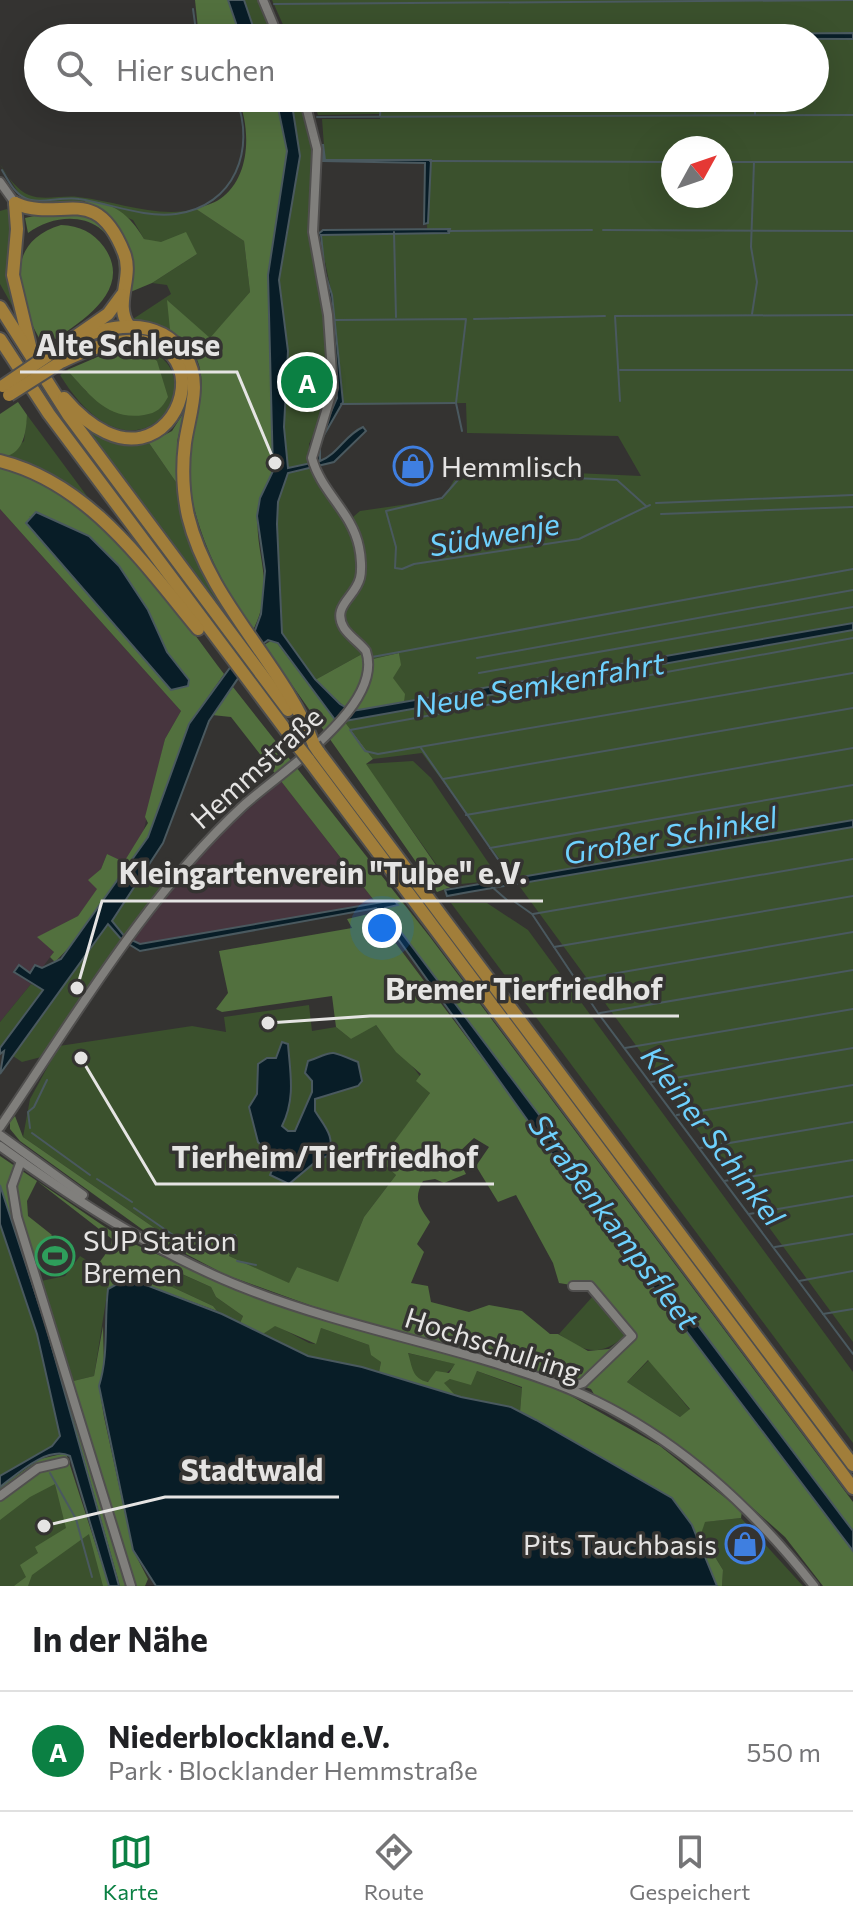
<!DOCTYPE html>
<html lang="de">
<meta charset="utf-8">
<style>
body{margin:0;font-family:Commissioner,sans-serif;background:#f6f6f6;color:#202124}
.compass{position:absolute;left:661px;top:136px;width:72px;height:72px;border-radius:50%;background:#fff;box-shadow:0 8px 32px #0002;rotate:50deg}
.you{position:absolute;left:382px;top:928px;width:28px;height:28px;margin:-20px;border:6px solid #fff;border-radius:50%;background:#1a73e8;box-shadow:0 0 0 12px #1a73e833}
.badge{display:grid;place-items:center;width:52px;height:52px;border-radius:50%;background:#0b8043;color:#fff;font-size:26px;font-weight:700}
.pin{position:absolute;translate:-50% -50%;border:4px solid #fff;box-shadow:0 2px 8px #0006}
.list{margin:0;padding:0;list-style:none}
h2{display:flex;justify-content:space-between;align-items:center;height:104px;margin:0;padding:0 32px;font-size:34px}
h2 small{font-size:26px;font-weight:400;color:#757577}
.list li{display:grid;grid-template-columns:52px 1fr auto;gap:24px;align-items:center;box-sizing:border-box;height:120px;padding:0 32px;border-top:2px solid #e0e0e0}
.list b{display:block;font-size:30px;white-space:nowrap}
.list p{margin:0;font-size:26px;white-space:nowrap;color:#757577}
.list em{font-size:26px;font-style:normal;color:#757577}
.icon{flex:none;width:44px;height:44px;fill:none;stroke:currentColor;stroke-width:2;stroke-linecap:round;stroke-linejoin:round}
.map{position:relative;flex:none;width:853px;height:1586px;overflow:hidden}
.search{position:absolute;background:#fff;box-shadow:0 8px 32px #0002;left:24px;right:24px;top:24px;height:88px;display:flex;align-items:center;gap:20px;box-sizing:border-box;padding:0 28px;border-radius:44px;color:#757577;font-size:30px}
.sheet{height:224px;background:#fff}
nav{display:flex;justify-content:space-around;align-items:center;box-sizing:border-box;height:112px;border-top:2px solid #e0e0e0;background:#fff;font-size:22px;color:#757577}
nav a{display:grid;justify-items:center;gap:4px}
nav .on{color:#0b8043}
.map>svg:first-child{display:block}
.industrial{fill:#47353e}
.green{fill:#3b512d;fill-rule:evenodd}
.forest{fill:#52703e;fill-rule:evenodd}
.water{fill:#081d27;stroke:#4a595f;stroke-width:2}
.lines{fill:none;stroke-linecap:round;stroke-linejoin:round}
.stream{stroke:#4a595f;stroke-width:2}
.minor-casing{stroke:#504f4e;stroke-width:12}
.highway-casing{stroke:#504f4e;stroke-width:16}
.minor{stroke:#807f7c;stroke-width:8}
.highway{stroke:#a17e3a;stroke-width:12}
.highway-bridge-casing{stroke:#504f4e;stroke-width:16;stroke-linecap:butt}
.highway-bridge{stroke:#a17e3a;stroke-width:12}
.labels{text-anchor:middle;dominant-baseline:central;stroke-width:7;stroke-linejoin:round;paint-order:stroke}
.poi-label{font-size:28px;fill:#e5e4e3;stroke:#343331;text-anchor:start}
.street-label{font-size:28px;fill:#e5e4e3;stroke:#343331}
.water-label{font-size:30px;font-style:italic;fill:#6ed1fe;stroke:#343331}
.leader{fill:none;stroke:#e5e4e3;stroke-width:3}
.callout-dot{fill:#e5e4e3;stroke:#343331;stroke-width:3}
.callout-label{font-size:30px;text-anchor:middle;font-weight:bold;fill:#e5e4e3;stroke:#343331;stroke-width:7;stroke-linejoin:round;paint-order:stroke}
</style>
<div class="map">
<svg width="853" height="1586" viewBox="0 0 853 1586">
<rect width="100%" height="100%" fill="#343331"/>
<g class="industrial">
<polygon points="0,509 181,711 165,739 142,838 124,863 107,854 101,869 89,880 98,889 78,916 38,937 54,952 42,968 35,965 30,973 19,966 14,972 31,984 0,1022"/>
<polygon points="281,781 376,903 140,944 131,942 210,843"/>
</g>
<g class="green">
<polygon points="244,0 259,0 276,38 257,38"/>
<path d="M 272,0 L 853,0 L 853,1342 L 422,753 L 373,759 L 344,721 C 364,704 404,682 399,653 L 373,659 C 366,643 348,634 346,617 C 343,602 361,592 365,578 C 370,558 359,535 353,517 L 360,511 L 443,499 L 461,468 L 641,476 L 618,436 L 467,433 L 466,403 L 344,405 L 332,295 L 320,238 L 323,233 L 427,233 L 428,159 L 325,160 L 322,119 L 380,119 L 382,98 L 815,98 L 815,38 L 289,38 ZM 673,148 L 721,148 L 721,196 L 673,196 Z"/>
<polygon points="291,98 301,98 314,147 309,223 322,304 329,389 326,407 309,444 309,458 345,517 355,541 357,563 358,576 352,588 335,611 339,628 362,654 315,680 282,633 277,524 278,502 288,473 284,427 288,351 279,280 300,156"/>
<polygon points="312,98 381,98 380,114 318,115"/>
<path d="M 0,164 C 5,174 18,191 29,195 C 43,201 63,195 78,197 C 116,201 158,219 196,209 L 244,241 L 250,292 L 210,339 L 168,301 L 200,370 L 155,328 L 133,319 L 171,294 L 167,285 L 152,283 L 197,254 L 144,239 L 133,220 L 85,201 L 36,205 L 23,200 Z"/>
<polygon points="7,209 13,216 18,316 0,284 0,211"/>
<path d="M 140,348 C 223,366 141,506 60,375 L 67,370 L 87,392 Z"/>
<polygon points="27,415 95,507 52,475 6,457 24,441"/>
<polygon points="83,424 117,443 149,443 178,485 181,505 237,628"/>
<polygon points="413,761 431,778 500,880 451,885 365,764"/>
<polygon points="145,872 163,887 126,938 112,921"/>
<polygon points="451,903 487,903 528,930 853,1372 853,1443"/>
<polygon points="108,924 122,940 45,1056 22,1062 13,1056"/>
<polygon points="31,984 43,990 0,1048 0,1022"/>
<path d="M 309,1005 L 312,1031 L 336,1027 L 351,1039 L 375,1024 C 393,1048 418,1067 430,1093 L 381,1161 L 396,1175 L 364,1217 L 338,1283 L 297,1267 L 290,1284 L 229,1256 L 236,1235 L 181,1240 L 156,1229 L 23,1137 L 30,1099 L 59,1046 L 192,1026 L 226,1032 L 224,1017 Z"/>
<polygon points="0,1224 37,1334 60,1436 52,1446 0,1476"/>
<polygon points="80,1256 110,1275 94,1376 69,1382 41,1281 65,1276"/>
<polygon points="163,1266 211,1287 216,1297 243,1316 240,1323 217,1311 213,1306 155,1279 154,1273"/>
<path d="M 594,1295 L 625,1330 L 625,1336 C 600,1357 584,1353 559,1334 Z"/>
<polygon points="275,1325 309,1343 315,1344 321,1328 369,1345 381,1362 379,1372 308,1356 263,1334"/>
<path d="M 407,1353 L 456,1364 C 447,1375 421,1393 412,1372 C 410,1367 410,1359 407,1353 Z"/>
<polygon points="649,1360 690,1410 680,1417 627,1382"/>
<polygon points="477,1371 522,1388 520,1412 455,1395 443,1383 450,1379 473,1377"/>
<polygon points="66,1458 107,1586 0,1586 0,1506"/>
<polygon points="741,1518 803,1586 722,1586 723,1570 701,1534 704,1522"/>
</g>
<g class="forest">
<polygon points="195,0 228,0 241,38 199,38"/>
<path d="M 238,98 L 276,98 L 287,151 L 268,275 L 273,472 C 267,485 259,497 258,513 C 254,556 277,583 253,630 C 222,584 198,539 189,483 C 181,429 233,370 170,330 L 167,300 L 210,338 L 250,292 L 244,241 L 196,209 C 203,206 213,204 220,199 C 251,178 251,129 238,98 Z"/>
<path d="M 84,201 C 113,201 130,215 144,239 L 161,242 L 186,232 L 197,254 L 152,283 L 128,293 C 141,255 116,221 84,201 Z"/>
<path d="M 52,212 C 63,213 79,211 89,216 C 118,229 123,265 120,292 C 117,282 121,268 117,255 C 105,212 58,211 28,233 L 25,218 Z"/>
<path d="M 61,225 C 80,226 93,232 104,247 C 136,292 75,326 44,346 C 17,303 0,243 61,225 Z"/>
<path d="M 140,348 L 157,361 L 168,397 C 162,408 157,413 144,415 C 108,421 90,395 67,370 L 109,352 Z"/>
<path d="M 18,402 L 27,415 C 26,434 23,456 0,457 L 0,414 Z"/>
<polygon points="184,412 177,442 178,485 149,443 172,431"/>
<path d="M 0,467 C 92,482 171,604 224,674 L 189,724 L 148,837 L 78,938 L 55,962 L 50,957 L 54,952 L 37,937 L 78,916 L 97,889 L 88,880 L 101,869 L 107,854 L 124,862 L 148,823 L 145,817 L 165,739 L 181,711 L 0,509 ZM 29,516 L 148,610 L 167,652 L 189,680 Z"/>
<polygon points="274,639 336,721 344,721 373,759 366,764 451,887 437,892 264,645"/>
<polygon points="399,653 401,665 393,678 405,694 404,702 352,711 371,682 373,659"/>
<path d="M 362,654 C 372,673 357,693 346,708 L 315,680 Z"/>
<polygon points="233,687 430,937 853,1502 853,1531 386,912 385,908 397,905 394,900 376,903 231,717 212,715"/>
<path d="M 373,913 L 853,1551 L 853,1586 L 823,1586 L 785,1537 L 709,1469 L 654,1429 L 595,1396 L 591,1389 L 493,1356 L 337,1315 L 226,1275 L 150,1235 L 20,1141 L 10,1129 L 10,1122 L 15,1116 L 23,1137 L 156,1229 L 181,1239 L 237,1235 L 229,1256 L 289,1283 L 297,1267 L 338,1282 L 364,1217 L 396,1175 L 380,1161 L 430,1093 L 416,1081 L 421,1074 L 396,1052 L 376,1025 L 351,1039 L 336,1027 L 332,996 L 222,1012 L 216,1009 L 228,993 L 219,951 L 352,928 L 347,919 ZM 474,1138 L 489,1147 L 476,1166 L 498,1202 L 516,1195 L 553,1263 L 559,1283 L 589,1288 L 625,1330 L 625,1336 L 609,1349 L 588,1351 L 558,1334 L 550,1334 L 522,1311 L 489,1305 L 469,1312 L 431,1302 L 428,1286 L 411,1283 L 424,1252 L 417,1244 L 430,1222 C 419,1206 413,1199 423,1181 L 435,1179 L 444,1183 L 466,1174 L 456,1155 ZM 648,1360 L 690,1409 L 680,1417 L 627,1382 Z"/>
<path d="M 0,1156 L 123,1239 L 244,1293 L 329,1322 L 505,1370 L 564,1392 L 660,1446 L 742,1511 L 741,1518 L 705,1522 L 701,1534 L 723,1570 L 722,1586 L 717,1586 L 692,1525 L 657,1489 L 520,1412 L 522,1387 L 477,1371 L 471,1385 L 450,1379 L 444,1383 L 455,1395 L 379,1372 L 381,1362 L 371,1355 L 369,1345 L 321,1328 L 316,1344 L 275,1326 L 263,1334 L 240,1323 L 243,1316 L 216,1297 L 211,1287 L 164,1266 L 155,1273 L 155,1279 L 213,1306 L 217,1311 L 128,1278 L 108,1289 L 110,1275 L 96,1267 L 110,1248 L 112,1239 L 37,1181 L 27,1201 L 28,1216 L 52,1235 L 34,1257 L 69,1382 L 94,1376 L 103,1326 L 104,1369 L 99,1386 L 104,1417 L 133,1550 L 148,1579 L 145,1586 L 120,1586 L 46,1326 L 0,1185 ZM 408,1353 L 455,1364 L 449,1373 L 436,1371 L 428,1382 C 412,1379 412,1366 408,1353 Z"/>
<polygon points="66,1453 109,1586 103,1586 89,1534 32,1575 28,1586 14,1586 26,1577 20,1565 38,1553 35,1547 66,1528 55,1484 30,1497 0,1520 0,1487 40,1459"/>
</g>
<g class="water">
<polygon points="228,0 244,0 257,38 241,38"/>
<polygon points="283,29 292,38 853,33 853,39 283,38"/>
<path d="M 276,98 L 291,98 L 300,156 L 279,280 L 288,351 L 284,427 L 288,468 L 316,462 L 319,439 L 337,398 L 330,301 L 317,235 L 323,230 L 450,229 L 449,233 L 321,235 L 325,273 L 332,295 L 343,402 L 320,442 L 320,461 C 338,454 345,435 363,427 L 366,431 L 334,462 L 288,473 L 278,502 L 277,524 L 282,633 L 315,679 L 340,704 L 352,711 L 364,709 L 853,623 L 853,630 L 345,721 L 336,721 L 278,643 L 268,640 L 260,646 L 209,721 L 163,843 L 112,921 L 125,937 L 140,944 L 394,900 L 398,905 L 385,908 L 386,912 L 853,1531 L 853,1551 L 543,1142 L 376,908 L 140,951 L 122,940 L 108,924 L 0,1074 L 4,1051 L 0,1054 L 0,1048 L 43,990 L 14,972 L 19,965 L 30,973 L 35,965 L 42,968 L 61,959 L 148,837 L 189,724 L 253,636 L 261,614 L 265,571 L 257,516 L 260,498 L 273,471 L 268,275 L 287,151 Z"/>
<polygon points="323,144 325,160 431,160 428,223 424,224 425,163 323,161"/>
<polygon points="36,512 89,536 119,566 148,610 167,652 189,680 188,686 171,690 26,523"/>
<polygon points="853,820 853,827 469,892 447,896 445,890"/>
<path d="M 282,1042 L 288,1044 C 290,1072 296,1098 282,1126 L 288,1131 L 295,1131 L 312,1092 L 312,1081 L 305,1073 L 308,1061 C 336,1052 324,1048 358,1062 L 362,1081 L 358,1086 L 315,1099 L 315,1111 C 325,1127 336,1137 328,1156 L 319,1159 L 289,1184 L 270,1175 L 276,1161 L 258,1142 L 249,1107 L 257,1094 L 258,1064 L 267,1058 L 276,1058 Z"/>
<path d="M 0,1185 L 46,1326 L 119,1586 L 109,1586 L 70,1456 C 48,1445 17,1474 0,1487 L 0,1476 L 52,1446 L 60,1436 L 37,1334 L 0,1224 Z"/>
<path d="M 128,1278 L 222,1314 L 308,1356 L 362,1367 L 461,1397 L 511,1407 L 536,1420 L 672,1498 L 692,1525 L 717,1586 L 156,1586 L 133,1550 L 99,1386 C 109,1354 104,1321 108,1289 Z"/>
</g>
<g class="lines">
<g class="stream">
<polyline points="274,4 853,0"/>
<polyline points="193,9 197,38"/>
<polyline points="755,115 755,98"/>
<polyline points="380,116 381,98"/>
<polyline points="317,117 853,115"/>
<polyline points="430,161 673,162"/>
<polyline points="721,162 853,162"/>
<path d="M 2,170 C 8,180 14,193 25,198 C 39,205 63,196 79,199 C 112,204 143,218 176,214 C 235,206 256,149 236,98"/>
<polyline points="603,230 853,231"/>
<polyline points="448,231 592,230"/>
<polyline points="394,232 396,317"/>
<polyline points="752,314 757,282 751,247 754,162"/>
<polyline points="474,319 605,316"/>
<polyline points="334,320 466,319 456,403 462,431"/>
<polyline points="620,370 853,370"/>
<polyline points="620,401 615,316 853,315"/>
<polyline points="341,404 455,403"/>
<polyline points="656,503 853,495"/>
<polyline points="646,506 617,480 464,473 442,498 386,511 396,547 395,568 402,569 414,564 579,539 650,505"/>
<polyline points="661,514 853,507"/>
<polyline points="853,638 350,730 365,751 378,754 853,673"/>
<polyline points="372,657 853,569"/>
<polyline points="477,658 853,590"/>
<polyline points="479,673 853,607"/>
<polyline points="421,748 511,878"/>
<polyline points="443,779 853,708"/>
<polyline points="466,815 853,748"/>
<polyline points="490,848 853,785"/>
<polyline points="491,886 507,900"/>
<polyline points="515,902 532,914 598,1013 853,1354"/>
<polyline points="533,914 853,859"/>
<polyline points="554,947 853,896"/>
<polyline points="577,980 853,932"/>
<polyline points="600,1013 853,970"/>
<polyline points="625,1048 853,1009"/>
<polyline points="651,1082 853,1048"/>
<polyline points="677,1115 853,1085"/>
<polyline points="30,1128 28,1112 34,1107 47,1080"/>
<polyline points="32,1133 90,1175"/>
<polyline points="700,1148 853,1122"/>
<polyline points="97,1179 132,1202"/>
<polyline points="724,1181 853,1160"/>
<polyline points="134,1208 176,1237 235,1235"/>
<polyline points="749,1214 853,1196"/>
<polyline points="775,1247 853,1234"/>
<polyline points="237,1261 256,1265"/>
<polyline points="799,1281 853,1271"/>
<polyline points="823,1314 853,1309"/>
<polyline points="50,1473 76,1519 92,1577"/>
</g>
<defs>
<g id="minor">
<polyline points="263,0 279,38"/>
<polyline points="0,182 15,203"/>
<path d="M 0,1127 C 75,1017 145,897 243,806 C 278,774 385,706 366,651 C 360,643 350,637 344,628 C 331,606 355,598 360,578 C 362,570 361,556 359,547 C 352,512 321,492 312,458 L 333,388 L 328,315 L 313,232 L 317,149 L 304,98"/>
<polyline points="0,1135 83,1195"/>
<path d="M 0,1146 C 78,1202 162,1257 252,1291 C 351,1329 456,1346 554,1383 C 661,1423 745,1498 814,1586"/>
<polyline points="21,1161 12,1186 17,1217 131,1586"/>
<polyline points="568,1388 583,1383 632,1336 590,1286 573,1286"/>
<polyline points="0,1496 38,1468 64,1462"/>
</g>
<g id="highway">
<path d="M 15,203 C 61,224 95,180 124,253 C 134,277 113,304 129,326"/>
<polyline points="15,203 17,229 13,275 30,346"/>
<polyline points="0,307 69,416 288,710"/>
<polyline points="0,339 49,414 300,749"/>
<path d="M 69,342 C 106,325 158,314 185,355 C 203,382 189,414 185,443 C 182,467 183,493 188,516 C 209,603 283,663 314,745"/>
<polyline points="53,352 108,314 122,295"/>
<path d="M 61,362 C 257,266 183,537 64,398"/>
<path d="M 0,461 C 88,483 142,561 198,629"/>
<polyline points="318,751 853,1465"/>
<polyline points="308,759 853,1488"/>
</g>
</defs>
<use href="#minor" class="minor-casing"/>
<use href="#highway" class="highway-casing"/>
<use href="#minor" class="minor"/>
<use href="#highway" class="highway"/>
<defs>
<g id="highway-bridge">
<polyline points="3,386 53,352"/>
<polyline points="9,395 61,362"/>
<polyline points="314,745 318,751"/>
<polyline points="300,749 308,759"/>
</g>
</defs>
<use href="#highway-bridge" class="highway-bridge-casing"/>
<use href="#highway-bridge" class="highway-bridge"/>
</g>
<defs>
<symbol id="shop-ring" viewBox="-11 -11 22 22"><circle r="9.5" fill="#343331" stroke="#3f7fe0" stroke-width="1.5"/><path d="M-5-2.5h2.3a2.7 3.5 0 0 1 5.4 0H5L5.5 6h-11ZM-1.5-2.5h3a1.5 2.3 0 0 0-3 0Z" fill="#3f7fe0"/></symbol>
<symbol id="stadium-ring" viewBox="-11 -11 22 22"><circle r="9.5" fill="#343331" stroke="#2e9e5b" stroke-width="1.5"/><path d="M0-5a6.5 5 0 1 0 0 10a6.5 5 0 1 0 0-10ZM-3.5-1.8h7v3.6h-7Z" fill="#2e9e5b"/></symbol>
</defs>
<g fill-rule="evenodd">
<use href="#shop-ring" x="391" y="444" width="44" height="44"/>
<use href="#stadium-ring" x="33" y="1234" width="44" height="44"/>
<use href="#shop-ring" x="723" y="1522" width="44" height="44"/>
</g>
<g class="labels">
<g class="poi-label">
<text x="441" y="466">Hemmlisch</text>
<text x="83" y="1240">SUP Station<tspan x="83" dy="32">Bremen</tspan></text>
<text x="717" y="1544" text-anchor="end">Pits Tauchbasis</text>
</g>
<g class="street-label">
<text transform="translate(256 767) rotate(-42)">Hemmstraße</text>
<text transform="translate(493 1344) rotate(18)">Hochschulring</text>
</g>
<g class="water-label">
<text transform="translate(494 533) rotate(-10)">Südwenje</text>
<text transform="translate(539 683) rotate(-10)">Neue Semkenfahrt</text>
<text transform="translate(670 834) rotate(-10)">Großer Schinkel</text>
<text transform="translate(714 1135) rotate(53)">Kleiner Schinkel</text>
<text transform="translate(615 1221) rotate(53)">Straßenkampsfleet</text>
</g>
</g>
<path class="leader" d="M275 463L237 372H20M77 988L102 901H543M268 1023L370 1016H679M81 1058L156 1184H494M44 1526L165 1497H339"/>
<g class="callout-dot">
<circle cx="275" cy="463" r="8"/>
<circle cx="77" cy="988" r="8"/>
<circle cx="268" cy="1023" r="8"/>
<circle cx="81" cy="1058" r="8"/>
<circle cx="44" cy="1526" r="8"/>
</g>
<g class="callout-label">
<text x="128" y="356">Alte Schleuse</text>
<text x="323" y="884">Kleingartenverein "Tulpe" e.V.</text>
<text x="524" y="1000">Bremer Tierfriedhof</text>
<text x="325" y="1168">Tierheim/Tierfriedhof</text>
<text x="252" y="1481">Stadtwald</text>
</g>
</svg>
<svg class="compass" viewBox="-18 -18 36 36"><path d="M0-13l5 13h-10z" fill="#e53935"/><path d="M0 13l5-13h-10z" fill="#757577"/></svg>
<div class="you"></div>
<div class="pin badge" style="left:307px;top:382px">A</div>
<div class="search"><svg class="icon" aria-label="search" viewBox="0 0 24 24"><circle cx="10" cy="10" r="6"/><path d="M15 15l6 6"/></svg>Hier suchen</div>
</div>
<section class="sheet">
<h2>In der Nähe<small></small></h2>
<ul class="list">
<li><span class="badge">A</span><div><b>Niederblockland e.V.</b><p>Park · Blocklander Hemmstraße</p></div><em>550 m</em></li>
</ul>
</section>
<nav>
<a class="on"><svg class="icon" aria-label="map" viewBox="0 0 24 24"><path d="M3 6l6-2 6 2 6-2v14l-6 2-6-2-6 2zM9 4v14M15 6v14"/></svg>Karte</a>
<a><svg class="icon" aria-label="directions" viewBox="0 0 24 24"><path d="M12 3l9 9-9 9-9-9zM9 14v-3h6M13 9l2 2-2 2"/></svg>Route</a>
<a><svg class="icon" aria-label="saved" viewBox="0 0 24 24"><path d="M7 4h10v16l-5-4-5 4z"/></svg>Gespeichert</a>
</nav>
